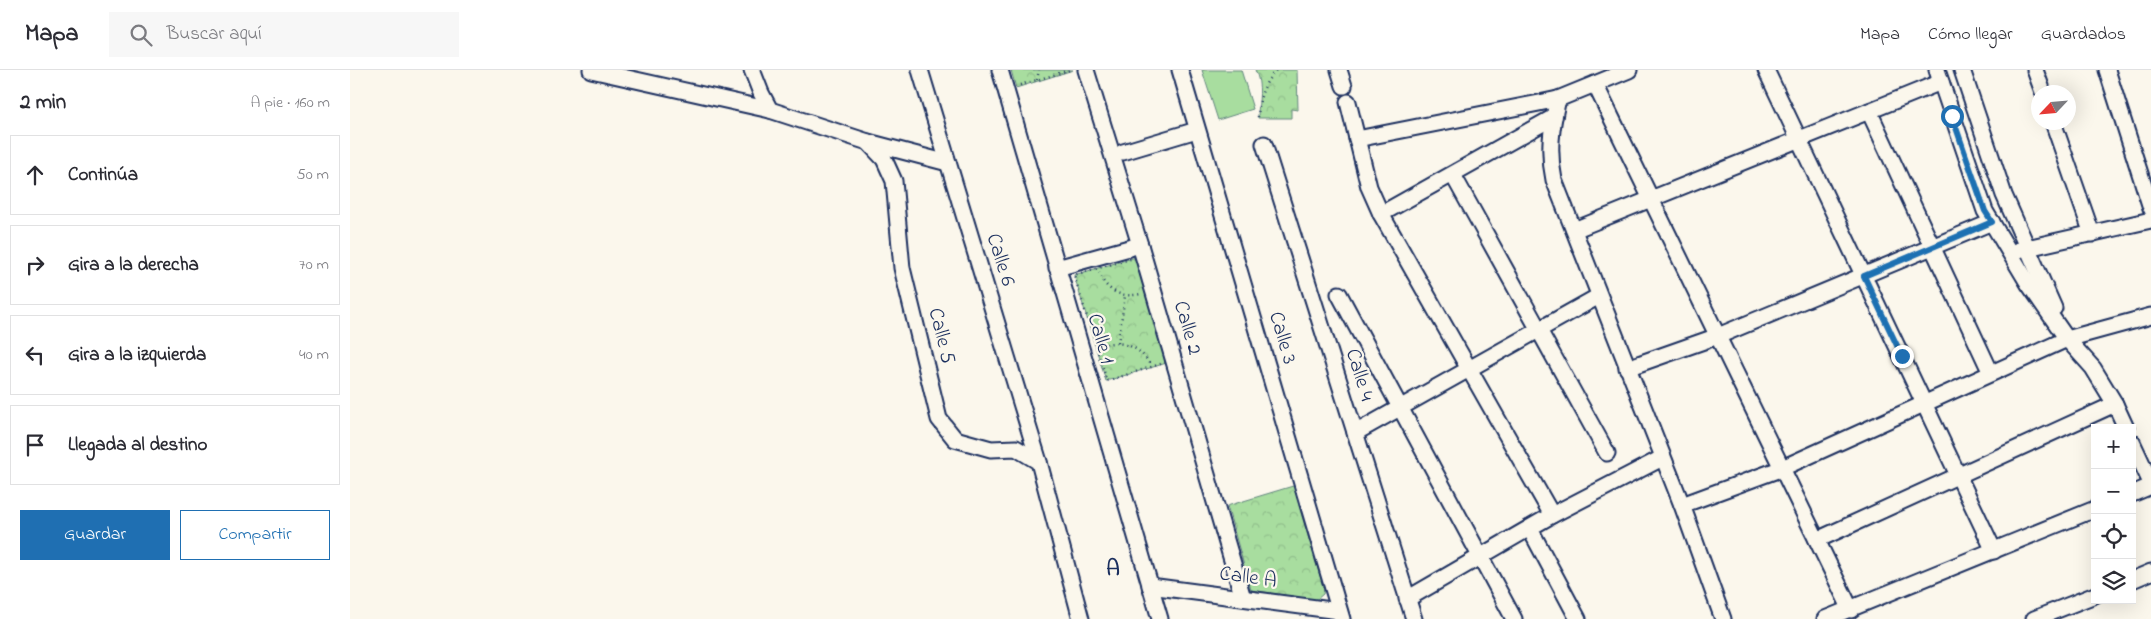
<!DOCTYPE html>
<html lang="es">
<meta charset="utf-8">
<style>
body{margin:0;font-family:"Indie Flower",sans-serif;background:#f7f7f7;color:#2b2b33}
.controls{position:absolute;right:15px;bottom:15px;display:grid;overflow:hidden;border-radius:0px;box-shadow:0 5px 20px #0002}
.controls button{width:45px;height:45px;display:grid;place-items:center;padding:0;border:0;border-bottom:1px solid #e1e1e2;background:#fff;color:#2b2b33;font:25px sans-serif}
.compass{position:absolute;left:1681px;top:15px;width:45px;height:45px;border-radius:50%;background:#fff;box-shadow:0 5px 20px #0002;rotate:244deg}
.stop{position:absolute;width:15px;height:15px;margin:-11px;border:4px solid #1f6fb2;border-radius:50%;background:#fff}
.stop.end{background:#1f6fb2;border-color:#fff;box-shadow:0 1px 5px #0008}
.list{margin:0;padding:0;list-style:none}
h2{display:flex;justify-content:space-between;align-items:center;height:65px;margin:0;padding:0 20px;font-size:21px}
h2 small{font-size:16px;font-weight:400;color:#7c7c81}
.list li{display:grid;grid-template-columns:32px 1fr auto;gap:15px;align-items:center;box-sizing:border-box;height:80px;margin:0 10px 10px;padding:0 10px;border:1px solid #e1e1e2;border-radius:0px}
.list b{display:block;font-size:19px;white-space:nowrap}
.list em{font-size:16px;font-style:normal;color:#7c7c81}
.actions{display:flex;gap:10px;padding:15px 20px}
.actions a{flex:1;padding:11px 0;border:1px solid #1f6fb2;border-radius:0px;text-align:center;font-size:18px;color:#1f6fb2}
.actions .main{background:#1f6fb2;color:#fff}
.icon{flex:none;width:28px;height:28px;fill:none;stroke:currentColor;stroke-width:2;stroke-linecap:round;stroke-linejoin:round}
.map{position:relative;flex:none;width:1801px;height:549px;overflow:hidden}
header{display:flex;align-items:center;gap:30px;box-sizing:border-box;height:70px;padding:0 25px;background:#fff;border-bottom:1px solid #e1e1e2}
header strong{font-size:24px}
nav{display:flex;gap:28px;margin-inline-start:auto;font-size:18px}
.search{width:350px;height:45px;background:#f7f7f7;display:flex;align-items:center;gap:12px;box-sizing:border-box;padding:0 18px;border-radius:0px;color:#7c7c81;font-size:19px}
main{display:flex}
aside{flex:1;background:#fff}
.map>svg:first-child{display:block}
.park{fill:url(#park-crowns);stroke:#62867e}
.pitch{fill:#a8dd9f;stroke:#62867e}
.lines{fill:none;stroke-linecap:round;stroke-linejoin:round}
.minor-casing{stroke:#1b2f5e;stroke-width:19}
.path{stroke:#1b2f5e;stroke-width:2.5;stroke-dasharray:1 4;stroke-linecap:butt}
.minor{stroke:#fbf7ec;stroke-width:15}
.route{stroke:#1f6fb2;stroke-width:6}
.labels{text-anchor:middle;dominant-baseline:central;stroke-width:4.5;stroke-linejoin:round;paint-order:stroke}
.street-label{font-size:21px;fill:#1b2f5e;stroke:#fbf7ec}
.neighbourhood-label{font-size:22px;font-weight:bold;fill:#1b2f5e;stroke:#fbf7ec}
</style>
<header>
<strong>Mapa</strong>
<div class="search"><svg class="icon" aria-label="search" viewBox="0 0 24 24"><circle cx="10" cy="10" r="6"/><path d="M15 15l6 6"/></svg>Buscar aquí</div>
<nav><a>Mapa</a><a>Cómo llegar</a><a>Guardados</a></nav>
</header>
<main>
<aside>
<h2>2 min<small>A pie · 160 m</small></h2>
<ul class="list">
<li><svg class="icon" aria-label="ahead" viewBox="0 0 24 24"><path d="M12 20V5M6 11l6-6 6 6"/></svg><div><b>Continúa</b></div><em>50 m</em></li>
<li><svg class="icon" aria-label="right" viewBox="0 0 24 24"><path d="M7 20v-9h11M14 6l5 5-5 5"/></svg><div><b>Gira a la derecha</b></div><em>70 m</em></li>
<li><svg class="icon" aria-label="left" viewBox="0 0 24 24"><path d="M17 20v-9H6M10 6l-5 5 5 5"/></svg><div><b>Gira a la izquierda</b></div><em>40 m</em></li>
<li><svg class="icon" aria-label="arrive" viewBox="0 0 24 24"><path d="M6 21V4h12l-3 4 3 4H6"/></svg><div><b>Llegada al destino</b></div></li>
</ul>
<div class="actions"><a class="main">Guardar</a><a>Compartir</a></div>
</aside>
<div class="map">
<svg width="1801" height="549" viewBox="0 0 1801 549">
<defs>
<pattern id="park-crowns" width="20" height="18" patternUnits="userSpaceOnUse" patternTransform="scale(1.25)"><rect width="20" height="18" fill="#a8dd9f"/><path d="M2 6a3 3 0 1 1 6 0M12 15a3 3 0 1 1 6 0" fill="none" stroke="#90be8b"/></pattern>
</defs>
<rect width="100%" height="100%" fill="#fbf7ec"/>
<filter id="ink" filterUnits="userSpaceOnUse"><feTurbulence type="fractalNoise" baseFrequency=".02" numOctaves="2"/><feDisplacementMap in="SourceGraphic" scale="10" xChannelSelector="R" yChannelSelector="G"/><feConvolveMatrix kernelMatrix="1 2 1 2 8 2 1 2 1" color-interpolation-filters="sRGB"/></filter>
<g filter="url(#ink)">
<g class="park">
<polygon points="661,0 723,0 666,18"/>
<path d="M 905,0 L 947,0 L 948,40 L 941,39 L 941,48 L 908,48 C 908,31 913,16 905,0 Z"/>
<polygon points="786,187 820,292 756,311 724,205"/>
<polygon points="943,416 974,519 973,524 966,530 901,520 877,436"/>
</g>
<polygon class="pitch" points="852,0 891,0 903,39 868,50"/>
<g class="lines">
<defs>
<g id="minor">
<polyline points="241,0 420,40"/>
<polyline points="402,0 411,23 420,40 518,72 534,89 544,111 552,198 589,349 605,369 641,379 666,378 689,392 731,549"/>
<polyline points="570,0 689,392"/>
<polyline points="650,0 810,549"/>
<polyline points="736,0 790,175 893,528"/>
<polyline points="830,0 992,549"/>
<polyline points="989,0 994,16"/>
<polyline points="1416,0 1644,481"/>
<polyline points="1587,0 1635,141 1678,213 1717,269 1743,298 1765,334 1776,358"/>
<polyline points="1612,0 1654,125 1704,238"/>
<polyline points="1685,0 1693,22"/>
<polyline points="1757,0 1801,138"/>
<polyline points="1245,14 1501,540"/>
<path d="M 1208,29 C 1201,57 1198,82 1204,110 L 1332,435 L 1373,549"/>
<polyline points="998,32 1019,117 1031,144 1202,445"/>
<polyline points="1519,41 1641,303"/>
<polyline points="1703,52 1742,164"/>
<polyline points="1007,69 1189,33 1208,29 1279,0"/>
<polyline points="518,72 598,93"/>
<polyline points="914,74 1064,549"/>
<polyline points="773,82 840,62"/>
<polyline points="1103,105 1257,383"/>
<polyline points="1031,144 1204,47"/>
<polyline points="1224,160 1591,12"/>
<polyline points="1668,180 1801,150"/>
<polyline points="707,198 790,175"/>
<polyline points="989,224 1164,549"/>
<polyline points="1277,298 1368,266 1642,152"/>
<polyline points="1005,363 1249,226"/>
<polyline points="1782,372 1801,413"/>
<polyline points="1782,424 1801,416"/>
<polyline points="1332,435 1430,399 1717,269 1801,246"/>
<polyline points="1180,459 1228,549"/>
<polyline points="1467,470 1765,334"/>
<polyline points="1782,510 1801,502"/>
<polyline points="800,516 989,541"/>
<polyline points="1057,529 1202,445 1312,388"/>
<polyline points="1475,549 1745,439"/>
<polyline points="1684,549 1745,525"/>
</g>
</defs>
<use href="#minor" class="minor-casing"/>
<g class="path">
<polyline points="687,10 689,0"/>
<polyline points="670,15 720,0"/>
<path d="M 908,47 C 909,28 913,14 926,0"/>
<polygon points="784,188 787,189 820,291 757,311 724,205"/>
<path d="M 749,202 C 756,222 771,228 791,224"/>
<polyline points="768,273 775,226"/>
<path d="M 746,277 C 768,268 791,275 801,297"/>
</g>
<use href="#minor" class="minor"/>
</g>
</g>
<g class="lines" filter="url(#ink)">
<polyline class="route" points="1552,286 1514,206 1642,152 1635,141 1602,46"/>
</g>
<g class="labels">
<g class="street-label">
<text transform="translate(650 190) rotate(73)">Calle 6</text>
<text transform="translate(837 258) rotate(74)">Calle 2</text>
<text transform="translate(591 266) rotate(76)">Calle 5</text>
<text transform="translate(932 268) rotate(74)">Calle 3</text>
<text transform="translate(750 269) rotate(74)">Calle 1</text>
<text transform="translate(1009 305) rotate(73)">Calle 4</text>
<text transform="translate(898 508) rotate(8)">Calle A</text>
</g>
<g class="neighbourhood-label">
<text x="763" y="500">A</text>
</g>
</g>
</svg>
<div class="controls">
<button>+</button>
<button>−</button>
<button><svg class="icon" aria-label="locate" viewBox="0 0 24 24"><circle cx="12" cy="12" r="6"/><path d="M12 2v4M12 18v4M2 12h4M18 12h4"/></svg></button>
<button><svg class="icon" aria-label="layers" viewBox="0 0 24 24"><path d="M12 4l9 5-9 5-9-5zM3 14l9 5 9-5"/></svg></button>
</div>
<svg class="compass" viewBox="-18 -18 36 36"><path d="M0-13l5 13h-10z" fill="#e53935"/><path d="M0 13l5-13h-10z" fill="#7c7c81"/></svg>
<div class="stop" style="left:1602px;top:46px"></div>
<div class="stop end" style="left:1552px;top:286px"></div>
</div>
</main>
